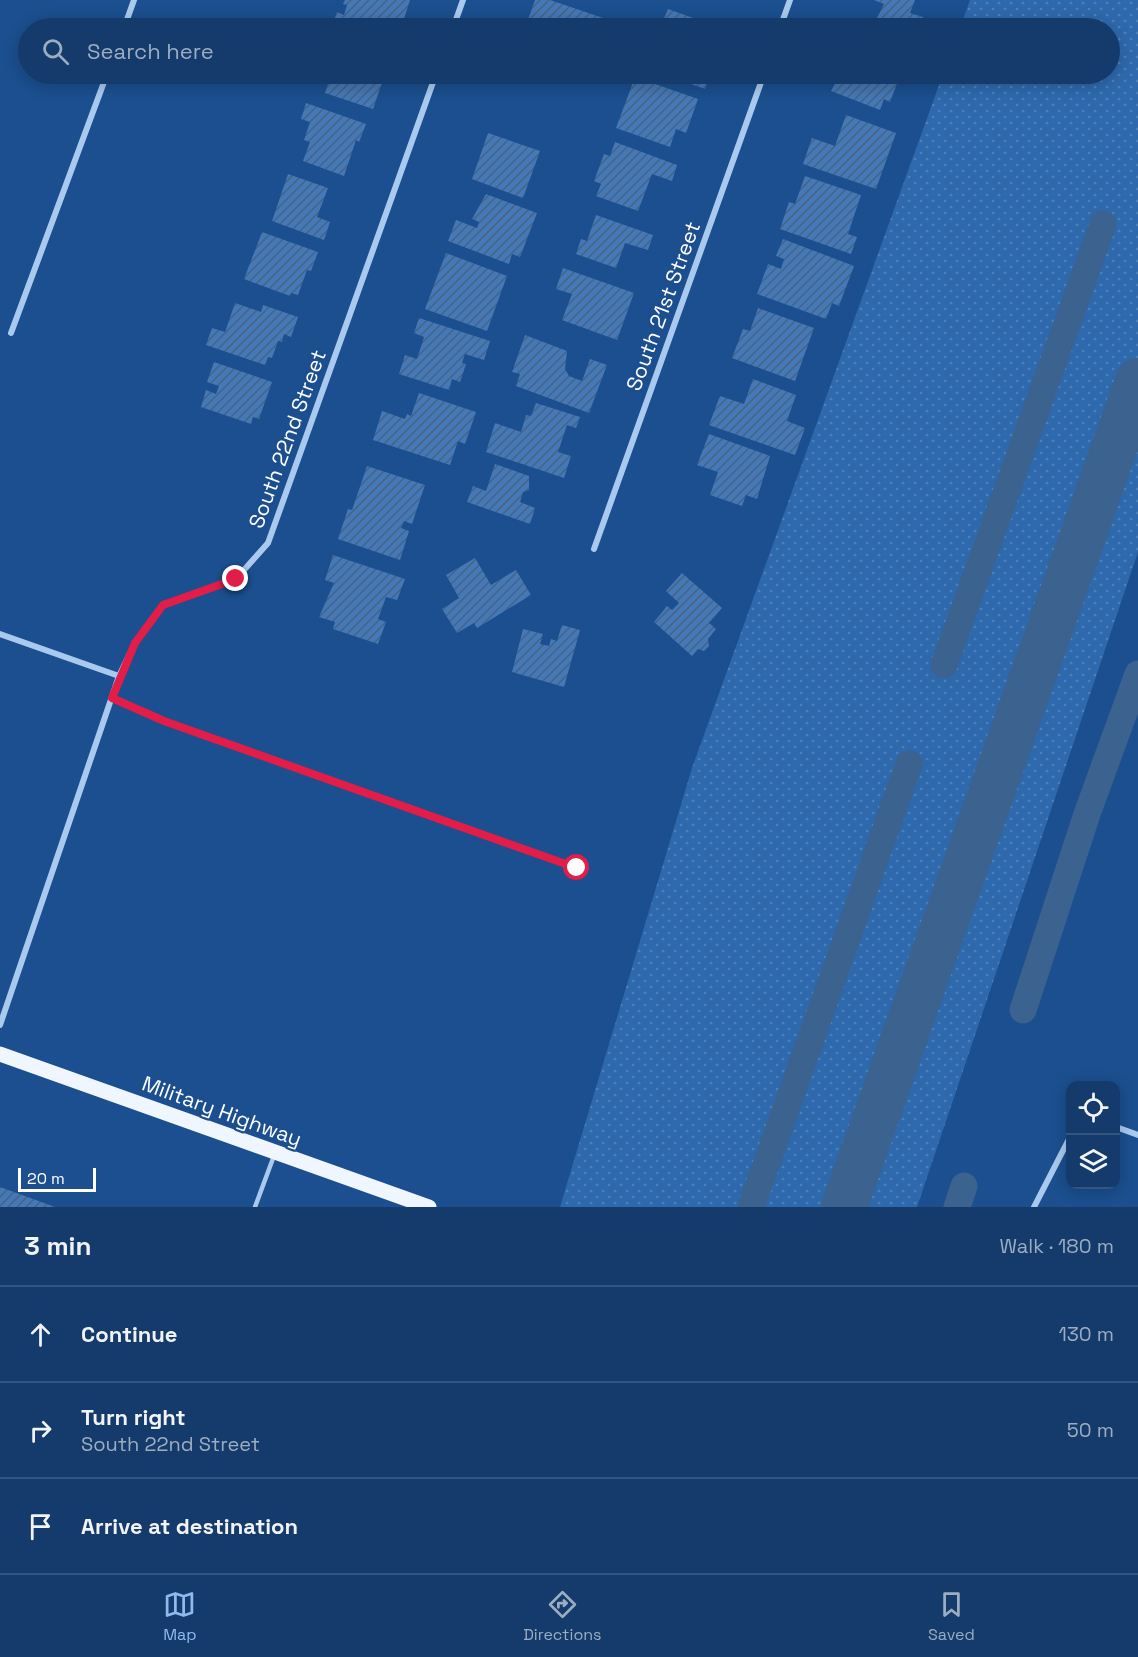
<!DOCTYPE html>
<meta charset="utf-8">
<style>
body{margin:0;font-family:"Space Grotesk",sans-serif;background:#1d4271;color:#f1f3f6}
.controls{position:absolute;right:18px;bottom:18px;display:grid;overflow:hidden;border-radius:12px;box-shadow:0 3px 15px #0003}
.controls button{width:54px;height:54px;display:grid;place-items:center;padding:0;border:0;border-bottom:2px solid #33557e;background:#143b6b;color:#f1f3f6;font:30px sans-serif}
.scale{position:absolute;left:18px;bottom:15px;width:78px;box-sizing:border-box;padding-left:6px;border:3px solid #fff;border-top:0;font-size:16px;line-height:21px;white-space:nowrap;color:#fff;-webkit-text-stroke:4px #1b4f8f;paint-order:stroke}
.stop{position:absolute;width:18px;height:18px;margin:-14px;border:4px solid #e11d48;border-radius:50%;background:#fff}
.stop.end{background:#e11d48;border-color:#fff;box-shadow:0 2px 6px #0008}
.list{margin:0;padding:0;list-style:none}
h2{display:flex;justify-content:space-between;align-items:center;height:78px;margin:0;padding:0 24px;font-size:26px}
h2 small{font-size:20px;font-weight:400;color:#9dadc1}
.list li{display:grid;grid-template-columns:39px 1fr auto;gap:18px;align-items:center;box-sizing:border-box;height:96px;padding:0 24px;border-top:2px solid #33557e}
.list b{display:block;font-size:22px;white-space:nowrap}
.list p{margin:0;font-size:20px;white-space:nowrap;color:#9dadc1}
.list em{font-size:20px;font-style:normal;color:#9dadc1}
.icon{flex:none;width:33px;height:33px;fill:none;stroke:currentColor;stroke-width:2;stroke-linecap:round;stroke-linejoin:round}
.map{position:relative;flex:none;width:1138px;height:1207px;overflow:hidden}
.search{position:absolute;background:#143b6b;box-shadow:0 3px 15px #0003;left:18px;right:18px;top:18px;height:66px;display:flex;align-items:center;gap:15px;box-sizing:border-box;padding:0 21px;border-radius:33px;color:#9dadc1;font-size:22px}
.sheet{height:366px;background:#143b6b}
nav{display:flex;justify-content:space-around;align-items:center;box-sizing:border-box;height:84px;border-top:2px solid #33557e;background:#143b6b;font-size:16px;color:#9dadc1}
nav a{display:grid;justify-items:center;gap:3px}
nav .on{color:#90b9f0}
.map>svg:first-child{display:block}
.grass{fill:url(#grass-dots)}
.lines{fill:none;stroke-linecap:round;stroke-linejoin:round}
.canal{stroke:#3c6290;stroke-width:27}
.river{stroke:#3c6290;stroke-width:46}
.building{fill:url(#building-hatch)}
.service{stroke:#a9c9ee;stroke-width:4.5}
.minor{stroke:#a9c9ee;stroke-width:6}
.primary{stroke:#f0f6ff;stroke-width:15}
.route{stroke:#e11d48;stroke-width:8}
.labels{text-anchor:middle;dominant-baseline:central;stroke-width:4.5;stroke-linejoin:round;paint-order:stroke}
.street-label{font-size:21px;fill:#fff;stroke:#1b4f8f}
</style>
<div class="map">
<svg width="1138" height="1207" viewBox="0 0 1138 1207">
<defs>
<pattern id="grass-dots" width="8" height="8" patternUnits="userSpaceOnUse" patternTransform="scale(1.5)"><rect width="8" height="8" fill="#2e69ad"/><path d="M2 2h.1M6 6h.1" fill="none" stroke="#4d80b9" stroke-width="1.8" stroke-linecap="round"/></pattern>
<pattern id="building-hatch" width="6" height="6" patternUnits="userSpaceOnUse" patternTransform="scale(1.5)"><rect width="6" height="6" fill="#4478b7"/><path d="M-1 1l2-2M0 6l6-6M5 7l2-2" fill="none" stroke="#486282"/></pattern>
</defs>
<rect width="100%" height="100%" fill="#1b4f8f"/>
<polygon class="grass" points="970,0 1138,0 1138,552 917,1207 560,1207 692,768 943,74 1110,74 1110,28 960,28"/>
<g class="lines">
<g class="canal">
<polyline points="944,665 1103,224"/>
<polyline points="1023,1010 1087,814 1138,674"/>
<polyline points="751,1207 909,764"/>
<polyline points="957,1207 964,1186"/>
</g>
<polyline class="river" points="844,1207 1138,381"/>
</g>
<g class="building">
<polygon points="345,0 410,0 401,28 331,28 337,12 344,15 347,5 343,4"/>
<polygon points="535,0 550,0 606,19 602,28 525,28"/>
<polygon points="874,0 915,0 910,13 923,17 919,28 872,28 884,4"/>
<polygon points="668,9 721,28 660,28"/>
<polygon points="321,74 385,74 373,109 325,93 328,84 318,81"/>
<polygon points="663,74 710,74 705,89"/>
<polygon points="840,74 879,74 898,81 890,102 884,99 880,110 831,91"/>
<polygon points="635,77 698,99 686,133 676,129 670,147 616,128"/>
<polygon points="306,103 366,124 359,142 356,140 344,176 303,161 310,142 304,140 310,122 301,119"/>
<polygon points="846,115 896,133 876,189 803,164 812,138 835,146"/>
<polygon points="488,133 540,151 523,198 472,179"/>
<polygon points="615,142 677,165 672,181 652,174 638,211 596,196 601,184 594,181 604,154 610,156"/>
<polygon points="288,174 328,188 317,217 330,222 324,240 272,221"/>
<polygon points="805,176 861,195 848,234 857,237 851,254 780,229 789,202 795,204"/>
<polygon points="486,194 537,213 520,257 512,254 509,264 448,241 456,220 477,228 479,222 472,219"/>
<polygon points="596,215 653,235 648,250 625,243 616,268 576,254 581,239 587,241"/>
<polygon points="262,232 318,252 311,271 307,270 298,295 291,293 290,296 244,279"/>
<polygon points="783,239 854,266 839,306 832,303 826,319 757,294 768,264 781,269 784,259 776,256"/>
<polygon points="446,253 507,276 487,331 425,309"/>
<polygon points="563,268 634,293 617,340 562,320 572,294 556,289"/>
<polygon points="235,303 261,312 263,305 298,317 291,337 284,334 282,342 278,341 272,358 268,357 265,365 206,345 212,328 225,332"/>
<polygon points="758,308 814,328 795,381 732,358 743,329 750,331"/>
<polygon points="419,318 490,341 484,360 465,354 462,363 466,364 460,382 452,379 449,390 399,374 405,355 417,359 424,337 414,333"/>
<polygon points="525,335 567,351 565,369 569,376 582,381 590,359 607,365 589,413 516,386 520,374 512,372"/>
<polygon points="214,362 272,382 259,419 253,417 251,424 201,407 206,390 216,394 219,386 207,382"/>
<polygon points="753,379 796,395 787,421 805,428 795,455 709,425 720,396 744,404"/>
<polygon points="419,393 476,412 465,444 458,441 450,465 373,440 382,411 405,419 407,414 411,416"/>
<polygon points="536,403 580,417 576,428 567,425 558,452 571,456 564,478 486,452 495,423 521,432 526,415 531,416"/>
<polygon points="709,434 770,456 757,499 746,495 742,506 710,495 718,472 697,465"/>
<polygon points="495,464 529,476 529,490 523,492 520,502 535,508 530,524 467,502 473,486 486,491"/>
<polygon points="367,466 425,485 412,524 404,521 401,528 409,531 400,560 338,539 348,509 352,510"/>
<polygon points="333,555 405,579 397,600 386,597 378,619 386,622 378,644 333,629 335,622 319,617 334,583 325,580"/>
<polygon points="475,558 491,585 516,570 531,595 477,628 474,623 457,633 442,609 459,598 446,575"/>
<polygon points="682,573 722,608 709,623 716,629 708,639 709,646 704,651 698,649 692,656 654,622 667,606 672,610 679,603 666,591"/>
<polygon points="562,625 580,630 564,687 512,672 523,629 543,634 540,644 549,646 551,639 557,641"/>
<polygon points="0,1187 55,1207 0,1207"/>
</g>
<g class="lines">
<g class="service">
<polyline points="112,698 164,721 577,869"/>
<polyline points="255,1207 275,1153"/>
</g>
<g class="minor">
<polyline points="124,28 134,0"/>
<polyline points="453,28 463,0"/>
<polyline points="780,28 790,0"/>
<polyline points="11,333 107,74"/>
<polyline points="594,549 764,74"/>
<polyline points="0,634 119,676"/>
<polyline points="0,1025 119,676 135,643 163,605 236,579 268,543 436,74"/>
<polyline points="1116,1127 1138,1135"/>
<polyline points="1034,1207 1070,1137"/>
</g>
<polyline class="primary" points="0,1054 429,1207"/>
</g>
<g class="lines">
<polyline class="route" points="236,579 163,605 135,643 112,698 164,721 577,868"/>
</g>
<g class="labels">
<g class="street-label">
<text transform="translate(663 306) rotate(-70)">South 21st Street</text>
<text transform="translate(287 439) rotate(-70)">South 22nd Street</text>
<text transform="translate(222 1111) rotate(20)">Military Highway</text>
</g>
</g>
</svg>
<div class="controls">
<button><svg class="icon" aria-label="locate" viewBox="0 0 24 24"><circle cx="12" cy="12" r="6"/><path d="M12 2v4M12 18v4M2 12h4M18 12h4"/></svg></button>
<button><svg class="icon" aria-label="layers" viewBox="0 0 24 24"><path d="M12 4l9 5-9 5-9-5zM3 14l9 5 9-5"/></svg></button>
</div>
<div class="scale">20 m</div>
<div class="stop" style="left:577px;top:868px"></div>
<div class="stop end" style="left:236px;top:579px"></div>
<div class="search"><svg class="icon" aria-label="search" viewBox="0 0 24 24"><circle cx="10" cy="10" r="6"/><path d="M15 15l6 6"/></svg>Search here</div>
</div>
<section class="sheet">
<h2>3 min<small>Walk · 180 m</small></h2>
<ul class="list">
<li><svg class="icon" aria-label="ahead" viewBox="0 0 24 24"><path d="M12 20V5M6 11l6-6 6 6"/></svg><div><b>Continue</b></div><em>130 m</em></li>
<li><svg class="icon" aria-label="right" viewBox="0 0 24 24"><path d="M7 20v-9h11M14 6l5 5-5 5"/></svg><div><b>Turn right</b><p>South 22nd Street</p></div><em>50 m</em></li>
<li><svg class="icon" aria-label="arrive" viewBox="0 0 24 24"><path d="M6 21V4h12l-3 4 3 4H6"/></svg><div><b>Arrive at destination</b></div></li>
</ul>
</section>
<nav>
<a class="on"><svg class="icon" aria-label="map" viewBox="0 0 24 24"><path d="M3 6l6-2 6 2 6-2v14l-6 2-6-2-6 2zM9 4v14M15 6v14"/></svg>Map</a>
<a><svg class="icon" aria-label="directions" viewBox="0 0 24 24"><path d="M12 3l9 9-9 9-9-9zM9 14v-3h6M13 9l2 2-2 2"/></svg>Directions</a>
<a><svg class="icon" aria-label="saved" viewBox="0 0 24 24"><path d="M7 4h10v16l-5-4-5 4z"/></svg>Saved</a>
</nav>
